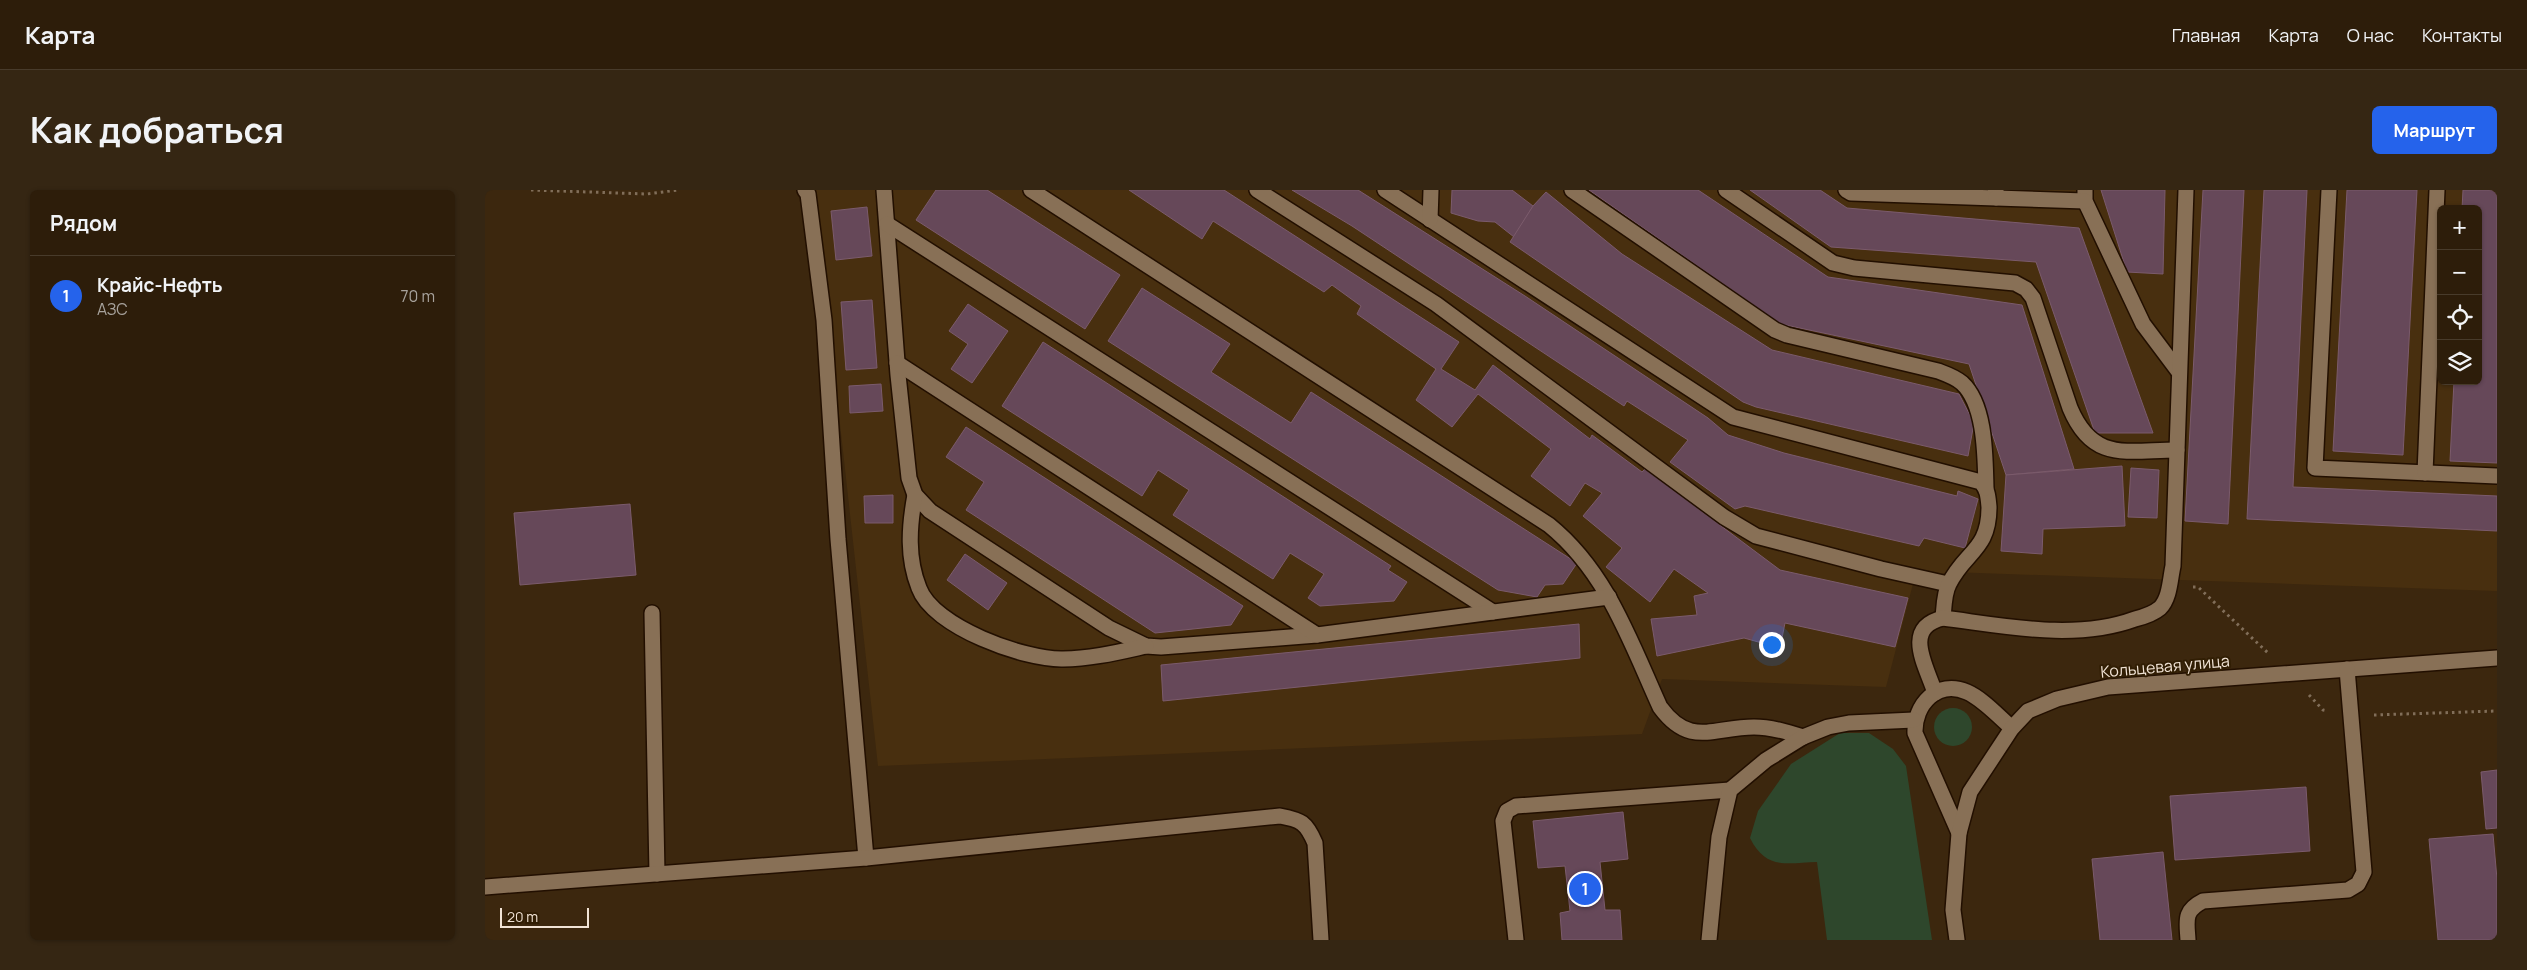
<!DOCTYPE html>
<html lang="ru">
<meta charset="utf-8">
<style>
body{margin:0;font-family:Manrope,sans-serif;background:#352613;color:#f1f3f6}
.controls{position:absolute;right:15px;top:15px;display:grid;overflow:hidden;border-radius:8px;box-shadow:0 1px 4px #0004}
.controls button{width:45px;height:45px;display:grid;place-items:center;padding:0;border:0;border-bottom:1px solid #483b2b;background:#2d1d0a;color:#f1f3f6;font:25px sans-serif}
.scale{position:absolute;left:15px;bottom:12px;width:89px;box-sizing:border-box;padding-left:5px;border:2px solid #f1e3d5;border-top:0;font-size:14px;line-height:18px;white-space:nowrap;color:#f1e3d5;-webkit-text-stroke:4px #311e04;paint-order:stroke}
.you{position:absolute;left:1286px;top:454px;width:18px;height:18px;margin:-12px;border:4px solid #fff;border-radius:50%;background:#1a73e8;box-shadow:0 0 0 8px #1a73e833}
.badge{display:grid;place-items:center;width:32px;height:32px;border-radius:50%;background:#2563eb;color:#fff;font-size:16px;font-weight:700}
.pin{position:absolute;translate:-50% -50%;border:2px solid #fff;box-shadow:0 1px 5px #0006}
.list{margin:0;padding:0;list-style:none}
h2{display:flex;justify-content:space-between;align-items:center;height:65px;margin:0;padding:0 20px;font-size:21px}
h2 small{font-size:16px;font-weight:400;color:#a7a29c}
.list li{display:grid;grid-template-columns:32px 1fr auto;gap:15px;align-items:center;box-sizing:border-box;height:80px;padding:0 20px;border-top:1px solid #483b2b}
.list b{display:block;font-size:19px;white-space:nowrap}
.list p{margin:0;font-size:16px;white-space:nowrap;color:#a7a29c}
.list em{font-size:16px;font-style:normal;color:#a7a29c}
.icon{flex:none;width:28px;height:28px;fill:none;stroke:currentColor;stroke-width:2;stroke-linecap:round;stroke-linejoin:round}
.map{position:relative;flex:none;width:2012px;height:750px;overflow:hidden;border-radius:8px}
header{display:flex;align-items:center;gap:30px;box-sizing:border-box;height:70px;padding:0 25px;background:#2d1d0a;border-bottom:1px solid #483b2b}
header strong{font-size:24px}
nav{display:flex;gap:28px;margin-inline-start:auto;font-size:18px}
.intro{display:flex;align-items:center;justify-content:space-between;box-sizing:border-box;height:120px;padding:0 30px}
h1{margin:0;font-size:35px}
.button{padding:12px 22px;border-radius:8px;background:#2563eb;color:#fff;font-size:18px;font-weight:700}
main{display:flex;gap:30px;padding:0 30px}
aside{flex:1;background:#2d1d0a;border-radius:8px;box-shadow:0 1px 4px #0004}
.map>svg:first-child{display:block}
.built{fill:#482f0f;fill-rule:evenodd}
.green{fill:#2e472c}
.building{fill:#664859;stroke:#7b5b6c}
.lines{fill:none;stroke-linecap:round;stroke-linejoin:round}
.minor-casing{stroke:#220f00;stroke-width:18}
.path{stroke:#816e59;stroke-width:3;stroke-dasharray:2.5 4;stroke-linecap:butt}
.minor{stroke:#887056;stroke-width:15}
.labels{text-anchor:middle;dominant-baseline:central;stroke-width:4;stroke-linejoin:round;paint-order:stroke}
.street-label{font-size:16px;fill:#f1e3d5;stroke:#311e04}
</style>
<header>
<strong>Карта</strong>
<nav><a>Главная</a><a>Карта</a><a>О нас</a><a>Контакты</a></nav>
</header>
<div class="intro"><h1>Как добраться</h1><a class="button">Маршрут</a></div>
<main>
<aside>
<h2>Рядом<small></small></h2>
<ul class="list">
<li><span class="badge">1</span><div><b>Крайс-Нефть</b><p>АЗС</p></div><em>70 m</em></li>
</ul>
</aside>
<div class="map">
<svg width="2012" height="750" viewBox="0 0 2012 750">
<rect width="100%" height="100%" fill="#3c270e"/>
<path class="built" d="M 329,0 L 2012,0 L 2012,401 L 1466,382 L 1429,390 L 1401,497 L 1177,489 L 1157,544 L 393,576 ZM 1956,19 L 1993,19 L 1993,191 L 1956,191 Z"/>
<g class="green">
<circle cx="1468" cy="537" r="19"/>
<path d="M 1355,543 L 1384,543 L 1408,559 L 1421,576 L 1447,750 L 1342,750 L 1332,672 C 1301,673 1281,680 1265,648 L 1273,621 L 1306,574 Z"/>
</g>
<g class="building">
<polygon points="451,0 502,0 635,85 600,139 431,30"/>
<polygon points="644,0 739,0 974,152 956,179 990,200 1008,175 1105,249 1107,245 1157,282 1160,279 1295,380 1423,408 1410,457 1300,433 1295,458 1259,448 1172,466 1166,429 1212,425 1209,406 1223,403 1189,379 1165,412 1121,377 1137,358 1098,326 1117,303 1100,293 1085,316 1046,286 1066,259 993,204 967,237 931,210 951,179 872,124 876,116 847,95 839,102 728,31 717,49"/>
<polygon points="807,0 873,0 1040,106 1223,228 1243,245 1299,263 1472,306 1473,301 1493,309 1480,358 1439,348 1434,356 1260,316 1250,319 1185,272 1203,250 1142,211 1139,216 867,36"/>
<polygon points="967,0 1027,0 1048,16 1029,47 1010,32 993,31 966,23"/>
<polygon points="1104,0 1213,0 1343,87 1537,115 1589,279 1521,285 1484,174 1296,134"/>
<polygon points="1265,0 1335,0 1362,18 1594,38 1668,243 1610,243 1551,72 1346,57"/>
<polygon points="1616,0 1680,0 1678,84 1642,82"/>
<polygon points="1718,0 1759,0 1743,334 1700,331"/>
<polygon points="1779,0 1822,0 1808,297 2012,306 2012,341 1762,329"/>
<polygon points="1862,0 1932,0 1918,265 1848,261"/>
<polygon points="1978,0 2012,0 2012,273 1965,271 1969,191 1993,191 1993,19 1977,19"/>
<polygon points="1061,2 1137,64 1287,160 1474,204 1489,233 1483,266 1271,217 1258,212 1025,52 1048,16"/>
<polygon points="382,17 387,66 351,70 346,21"/>
<polygon points="657,98 745,154 726,182 806,233 826,202 1092,373 1078,394 1060,395 1052,407 1013,400 623,151"/>
<polygon points="387,110 392,178 361,180 356,112"/>
<polygon points="483,114 523,141 487,193 466,179 483,154 464,141"/>
<polygon points="558,152 906,376 903,380 922,392 909,411 835,416 823,408 839,384 805,363 788,389 688,325 704,300 673,280 657,306 517,216"/>
<polygon points="396,194 398,221 365,223 364,196"/>
<polygon points="481,237 758,416 746,435 670,443 481,320 499,292 461,267"/>
<polygon points="1637,276 1640,336 1558,339 1557,364 1516,361 1521,285"/>
<polygon points="1646,278 1674,280 1672,328 1643,327"/>
<polygon points="408,305 408,333 380,333 379,306"/>
<polygon points="145,314 151,385 35,395 29,323"/>
<polygon points="480,364 522,393 503,420 462,390"/>
<polygon points="1094,434 1095,468 678,511 676,475"/>
<polygon points="2012,580 2012,638 2001,639 1996,582"/>
<polygon points="1821,597 1825,661 1690,670 1685,606"/>
<polygon points="1138,622 1143,669 1115,672 1120,720 1135,720 1137,750 1077,750 1075,723 1085,721 1080,676 1053,678 1048,631"/>
<polygon points="2008,644 2012,689 2012,750 1953,750 1944,649"/>
<polygon points="1678,662 1687,750 1615,750 1607,669"/>
</g>
<g class="lines">
<defs>
<g id="minor">
<polyline points="320,0 323,4 339,130 353,349 381,668"/>
<polyline points="399,0 413,185 424,288 430,305 445,321 624,438 661,456 676,457 832,445"/>
<path d="M 546,0 L 1064,335 C 1122,382 1145,451 1175,517 C 1205,558 1228,537 1269,537 C 1286,537 1302,542 1318,547"/>
<polyline points="772,0 951,114 1239,327 1271,346 1396,379 1463,394"/>
<path d="M 900,0 L 1248,227 L 1496,292 C 1503,300 1503,307 1504,317 C 1504,361 1480,361 1464,394 C 1459,403 1459,418 1458,428"/>
<path d="M 1087,0 L 1290,140 L 1302,145 L 1453,181 C 1461,184 1470,187 1477,193 C 1501,215 1500,268 1501,298"/>
<path d="M 1241,0 L 1348,73 L 1369,78 L 1530,93 L 1541,99 L 1548,108 L 1585,218 C 1608,273 1642,260 1692,260"/>
<polyline points="1361,0 1366,3 1511,8 1511,0"/>
<polyline points="1600,0 1600,11 1658,134 1694,182"/>
<polyline points="1844,0 1830,278 2012,286"/>
<polyline points="1511,8 1600,11"/>
<polyline points="945,30 946,0"/>
<polyline points="402,34 1008,422"/>
<polyline points="412,173 832,445 1124,407"/>
<polyline points="1940,283 1952,0"/>
<path d="M 430,305 C 424,337 422,368 434,398 C 448,437 540,470 578,469 C 606,469 634,462 661,456"/>
<polyline points="167,423 172,684"/>
<path d="M 1450,503 C 1441,475 1417,438 1458,428 C 1521,436 1590,451 1650,429 C 1658,427 1668,424 1675,418 C 1685,408 1685,389 1688,376 L 1701,0"/>
<path d="M 1474,643 L 1430,543 C 1429,515 1452,489 1482,502 C 1498,509 1514,527 1527,538"/>
<path d="M 0,697 L 381,668 L 795,626 C 816,630 821,632 830,653 L 836,750"/>
<polyline points="1031,750 1018,631 1022,621 1031,616 1245,600"/>
<polyline points="1224,750 1234,647 1245,600 1281,570 1318,547 1343,537 1364,533 1429,530"/>
<polyline points="1472,750 1468,720 1474,643 1485,602 1527,538 1543,521 1572,509 1623,497 2012,468"/>
<path d="M 1703,750 C 1702,731 1698,721 1718,711 L 1863,700 L 1873,694 L 1879,682 L 1862,479"/>
</g>
</defs>
<use href="#minor" class="minor-casing"/>
<g class="path">
<polyline points="46,0 162,4 193,0"/>
<polyline points="1708,397 1713,397 1783,463"/>
<polyline points="1824,505 1838,520 1843,521"/>
<polyline points="1889,525 2012,521"/>
</g>
<use href="#minor" class="minor"/>
</g>
<g class="labels">
<g class="street-label">
<text transform="translate(1680 476) rotate(-5)">Кольцевая улица</text>
</g>
</g>
</svg>
<div class="controls">
<button>+</button>
<button>−</button>
<button><svg class="icon" aria-label="locate" viewBox="0 0 24 24"><circle cx="12" cy="12" r="6"/><path d="M12 2v4M12 18v4M2 12h4M18 12h4"/></svg></button>
<button><svg class="icon" aria-label="layers" viewBox="0 0 24 24"><path d="M12 4l9 5-9 5-9-5zM3 14l9 5 9-5"/></svg></button>
</div>
<div class="scale">20 m</div>
<div class="you"></div>
<div class="pin badge" style="left:1100px;top:699px">1</div>
</div>
</main>
